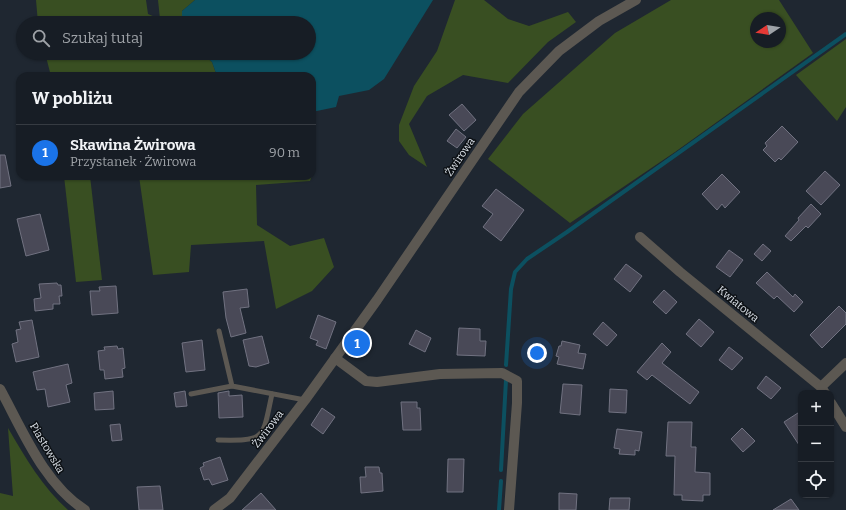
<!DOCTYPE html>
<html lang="pl">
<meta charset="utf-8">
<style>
body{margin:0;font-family:Bitter,serif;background:#20262d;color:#f1f3f6}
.controls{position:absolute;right:12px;bottom:12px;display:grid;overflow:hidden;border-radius:8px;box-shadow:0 1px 3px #0004}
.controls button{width:36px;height:36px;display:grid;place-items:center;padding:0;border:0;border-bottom:1px solid #363b42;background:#171d25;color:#f1f3f6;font:20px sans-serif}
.compass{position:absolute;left:750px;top:12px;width:36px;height:36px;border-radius:50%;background:#171d25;box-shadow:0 1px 3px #0004;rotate:258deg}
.you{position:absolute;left:537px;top:353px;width:14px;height:14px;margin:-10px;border:3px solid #fff;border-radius:50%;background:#1a73e8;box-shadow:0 0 0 6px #1a73e833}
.badge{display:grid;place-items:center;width:26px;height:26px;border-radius:50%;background:#1a73e8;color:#fff;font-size:13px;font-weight:700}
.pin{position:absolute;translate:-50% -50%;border:2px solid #fff;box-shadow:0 1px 4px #0006}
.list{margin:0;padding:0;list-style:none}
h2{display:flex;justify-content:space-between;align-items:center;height:52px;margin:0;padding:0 16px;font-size:17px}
h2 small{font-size:13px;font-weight:400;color:#9ea2a7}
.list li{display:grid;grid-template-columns:26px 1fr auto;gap:12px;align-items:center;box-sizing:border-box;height:56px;padding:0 16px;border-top:1px solid #363b42}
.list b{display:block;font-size:15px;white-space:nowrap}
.list p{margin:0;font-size:13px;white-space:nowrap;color:#9ea2a7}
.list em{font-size:13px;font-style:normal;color:#9ea2a7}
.icon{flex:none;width:22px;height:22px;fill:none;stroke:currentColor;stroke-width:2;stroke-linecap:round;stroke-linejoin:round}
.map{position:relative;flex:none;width:846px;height:510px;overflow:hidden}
.search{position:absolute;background:#171d25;box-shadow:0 1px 3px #0004;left:16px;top:16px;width:300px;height:44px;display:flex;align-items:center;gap:10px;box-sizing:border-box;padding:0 14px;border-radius:22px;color:#9ea2a7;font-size:15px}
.panel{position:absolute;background:#171d25;box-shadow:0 1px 3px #0004;left:16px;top:72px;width:300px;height:108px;border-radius:12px}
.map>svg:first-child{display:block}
.green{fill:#394f22;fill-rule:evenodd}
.water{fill:#0c5060}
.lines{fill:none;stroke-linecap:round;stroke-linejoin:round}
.stream{stroke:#0c5060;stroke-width:4}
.building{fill:#494957;stroke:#717281}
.service{stroke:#5c5852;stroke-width:5}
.minor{stroke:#5c5852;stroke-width:10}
.labels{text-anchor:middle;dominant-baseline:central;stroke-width:3;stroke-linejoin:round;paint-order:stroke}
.street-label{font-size:11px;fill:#dbe1e8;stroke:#0c1014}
</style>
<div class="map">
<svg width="846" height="510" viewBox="0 0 846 510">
<rect width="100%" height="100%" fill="#1f2731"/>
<g class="green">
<polygon points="36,0 146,0 148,14 160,19 158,0 195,0 182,11 182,23 38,23"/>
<polygon points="455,0 484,0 508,19 529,26 568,12 576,22 548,42 508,83 463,75 427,96 409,124 427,167 409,155 399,141 399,125 414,86 437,51"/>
<path d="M 671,0 L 779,0 L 813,53 L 675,152 L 570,223 L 488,159 L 523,114 L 615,33 ZM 756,18 L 780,18 L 780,42 L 756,42 Z"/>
<polygon points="846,39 846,107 837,121 796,75"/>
<polygon points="45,53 202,53 212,62 217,76 51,76"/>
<polygon points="312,170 314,170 310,181 256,185 257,225 290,246 324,238 334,267 312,291 276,309 264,241 191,245 189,272 153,275 139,176 312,176"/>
<polygon points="64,176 90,176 102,280 76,282"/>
<path d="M 8,428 C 25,457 43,488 68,510 L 0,510 L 0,493 L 13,496 Z"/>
</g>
<polygon class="water" points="195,0 433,0 384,79 369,90 339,96 336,107 312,112 312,76 217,76 212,62 202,53 309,53 309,23 182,23 182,11"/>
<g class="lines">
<g class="stream">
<polyline points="506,365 511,289 515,272 527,259 567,232 846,34"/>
<polyline points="501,470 506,380"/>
<polyline points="499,510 501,481"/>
</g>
</g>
<g class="building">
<polygon points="462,104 476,120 464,131 449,115"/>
<polygon points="782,126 798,142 781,160 779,158 775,162 763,150 767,146 765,143"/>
<polygon points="456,129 466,137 457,148 447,141"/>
<polygon points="0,155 5,155 11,186 0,188"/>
<polygon points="825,171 840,185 821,205 806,191"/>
<polygon points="722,174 740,192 725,208 722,204 717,210 702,194"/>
<polygon points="496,189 524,210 501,241 483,227 493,214 482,206"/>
<polygon points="811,204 821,214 808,228 806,226 791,241 785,236 799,220 798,218"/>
<polygon points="40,214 49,250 26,256 17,219"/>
<polygon points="763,244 771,251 762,261 754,254"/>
<polygon points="729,250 743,260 730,277 716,267"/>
<polygon points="626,264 642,276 630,292 614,279"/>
<polygon points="767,272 793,297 795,294 803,302 794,312 777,296 774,299 756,283"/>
<polygon points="57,283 58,285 61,285 62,296 59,296 60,304 53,304 53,309 35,311 34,299 41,298 39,284"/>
<polygon points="116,286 118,313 92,315 90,291 100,291 99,287"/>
<polygon points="247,289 249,307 240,308 246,333 231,337 226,318 223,292"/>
<polygon points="664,290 677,302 666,314 653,302"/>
<polygon points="839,306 846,313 846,324 822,348 810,335"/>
<polygon points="318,315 336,322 326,349 316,345 318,341 310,338"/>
<polygon points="699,319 714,332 701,347 686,334"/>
<polygon points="32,320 39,357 16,362 12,344 18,342 16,330 21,329 19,322"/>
<polygon points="603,322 617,335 607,346 593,334"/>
<polygon points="459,328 480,329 480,341 486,341 485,356 457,355"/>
<polygon points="416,330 431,338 425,352 409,344"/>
<polygon points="262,336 269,363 256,367 249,366 243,340"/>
<polygon points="202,340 205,370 186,372 182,343"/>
<polygon points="562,341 580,345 578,353 586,354 583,369 557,364 559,357 556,356 559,346 561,346"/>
<polygon points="662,343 671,352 662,363 699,392 690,404 652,375 647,380 637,372"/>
<polygon points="117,346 118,349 123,348 125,368 122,369 123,377 105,379 104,370 100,370 98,351 105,350 104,347"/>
<polygon points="729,347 743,358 732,370 719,360"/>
<polygon points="68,364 72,383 66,385 70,402 48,407 45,389 37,390 33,372"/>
<polygon points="766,376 781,388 771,399 757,388"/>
<polygon points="563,384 582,385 580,415 560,413"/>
<polygon points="610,389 627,390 626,413 609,412"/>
<polygon points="113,391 114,409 95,410 94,393"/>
<polygon points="185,391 187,406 176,407 174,393"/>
<polygon points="229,391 229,396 242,395 243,417 219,418 218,393"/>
<polygon points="401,402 417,402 417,408 420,408 421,430 403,430"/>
<polygon points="322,408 335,417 323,434 311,425"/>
<polygon points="801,411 801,448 784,422"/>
<polygon points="668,422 692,422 691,447 696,447 695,472 710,473 710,495 703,495 703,501 682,500 682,495 674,495 675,456 666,456"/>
<polygon points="120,424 122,440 112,441 110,425"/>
<polygon points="742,428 755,441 743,452 731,439"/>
<polygon points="617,429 642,432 639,451 635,450 635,455 619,454 620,449 614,448"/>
<polygon points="220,457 228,480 212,485 209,479 204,480 200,468 204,466 203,463"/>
<polygon points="448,459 464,459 463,492 447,492"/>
<polygon points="365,467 379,467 380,473 382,473 383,491 361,493 360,477 366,477"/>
<polygon points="160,486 163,510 139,510 137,487"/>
<polygon points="261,493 276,510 242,510"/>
<polygon points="559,493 577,494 576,510 559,510"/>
<polygon points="610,498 630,498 629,510 609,510"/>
<polygon points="791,499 799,510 773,510"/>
</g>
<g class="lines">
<g class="service">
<polyline points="219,331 232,386 305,400"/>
<polyline points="191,394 232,386"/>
<path d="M 218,440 C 267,441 262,439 272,394"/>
</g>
<g class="minor">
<polyline points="640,237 680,272 821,387 825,393"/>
<polyline points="335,358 366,381 377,382 440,374 502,373 517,381 517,403 509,510"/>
<polyline points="821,387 846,363"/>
<path d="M 0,389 C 23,431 44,484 85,510"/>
<polyline points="831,403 846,427"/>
<polyline points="214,510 230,498 305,400 377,300 519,92 559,51 599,21 636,0"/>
</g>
</g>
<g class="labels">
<g class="street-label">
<text transform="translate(460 157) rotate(-56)">Żwirowa</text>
<text transform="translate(738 304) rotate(39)">Kwiatowa</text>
<text transform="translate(268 429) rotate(-53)">Żwirowa</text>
<text transform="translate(47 448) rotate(59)">Piastowska</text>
</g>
</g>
</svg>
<div class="controls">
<button>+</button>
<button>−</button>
<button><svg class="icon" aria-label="locate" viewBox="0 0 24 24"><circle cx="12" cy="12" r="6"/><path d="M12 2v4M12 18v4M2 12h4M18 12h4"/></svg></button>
</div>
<svg class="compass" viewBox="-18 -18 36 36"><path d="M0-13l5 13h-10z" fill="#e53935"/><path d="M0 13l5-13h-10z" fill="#9ea2a7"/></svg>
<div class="you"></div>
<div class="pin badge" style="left:357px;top:343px">1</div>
<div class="search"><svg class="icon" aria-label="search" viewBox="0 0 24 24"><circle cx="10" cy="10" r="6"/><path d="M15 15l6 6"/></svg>Szukaj tutaj</div>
<section class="panel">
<h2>W pobliżu<small></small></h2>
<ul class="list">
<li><span class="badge">1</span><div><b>Skawina Żwirowa</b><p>Przystanek · Żwirowa</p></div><em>90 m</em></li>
</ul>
</section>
</div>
